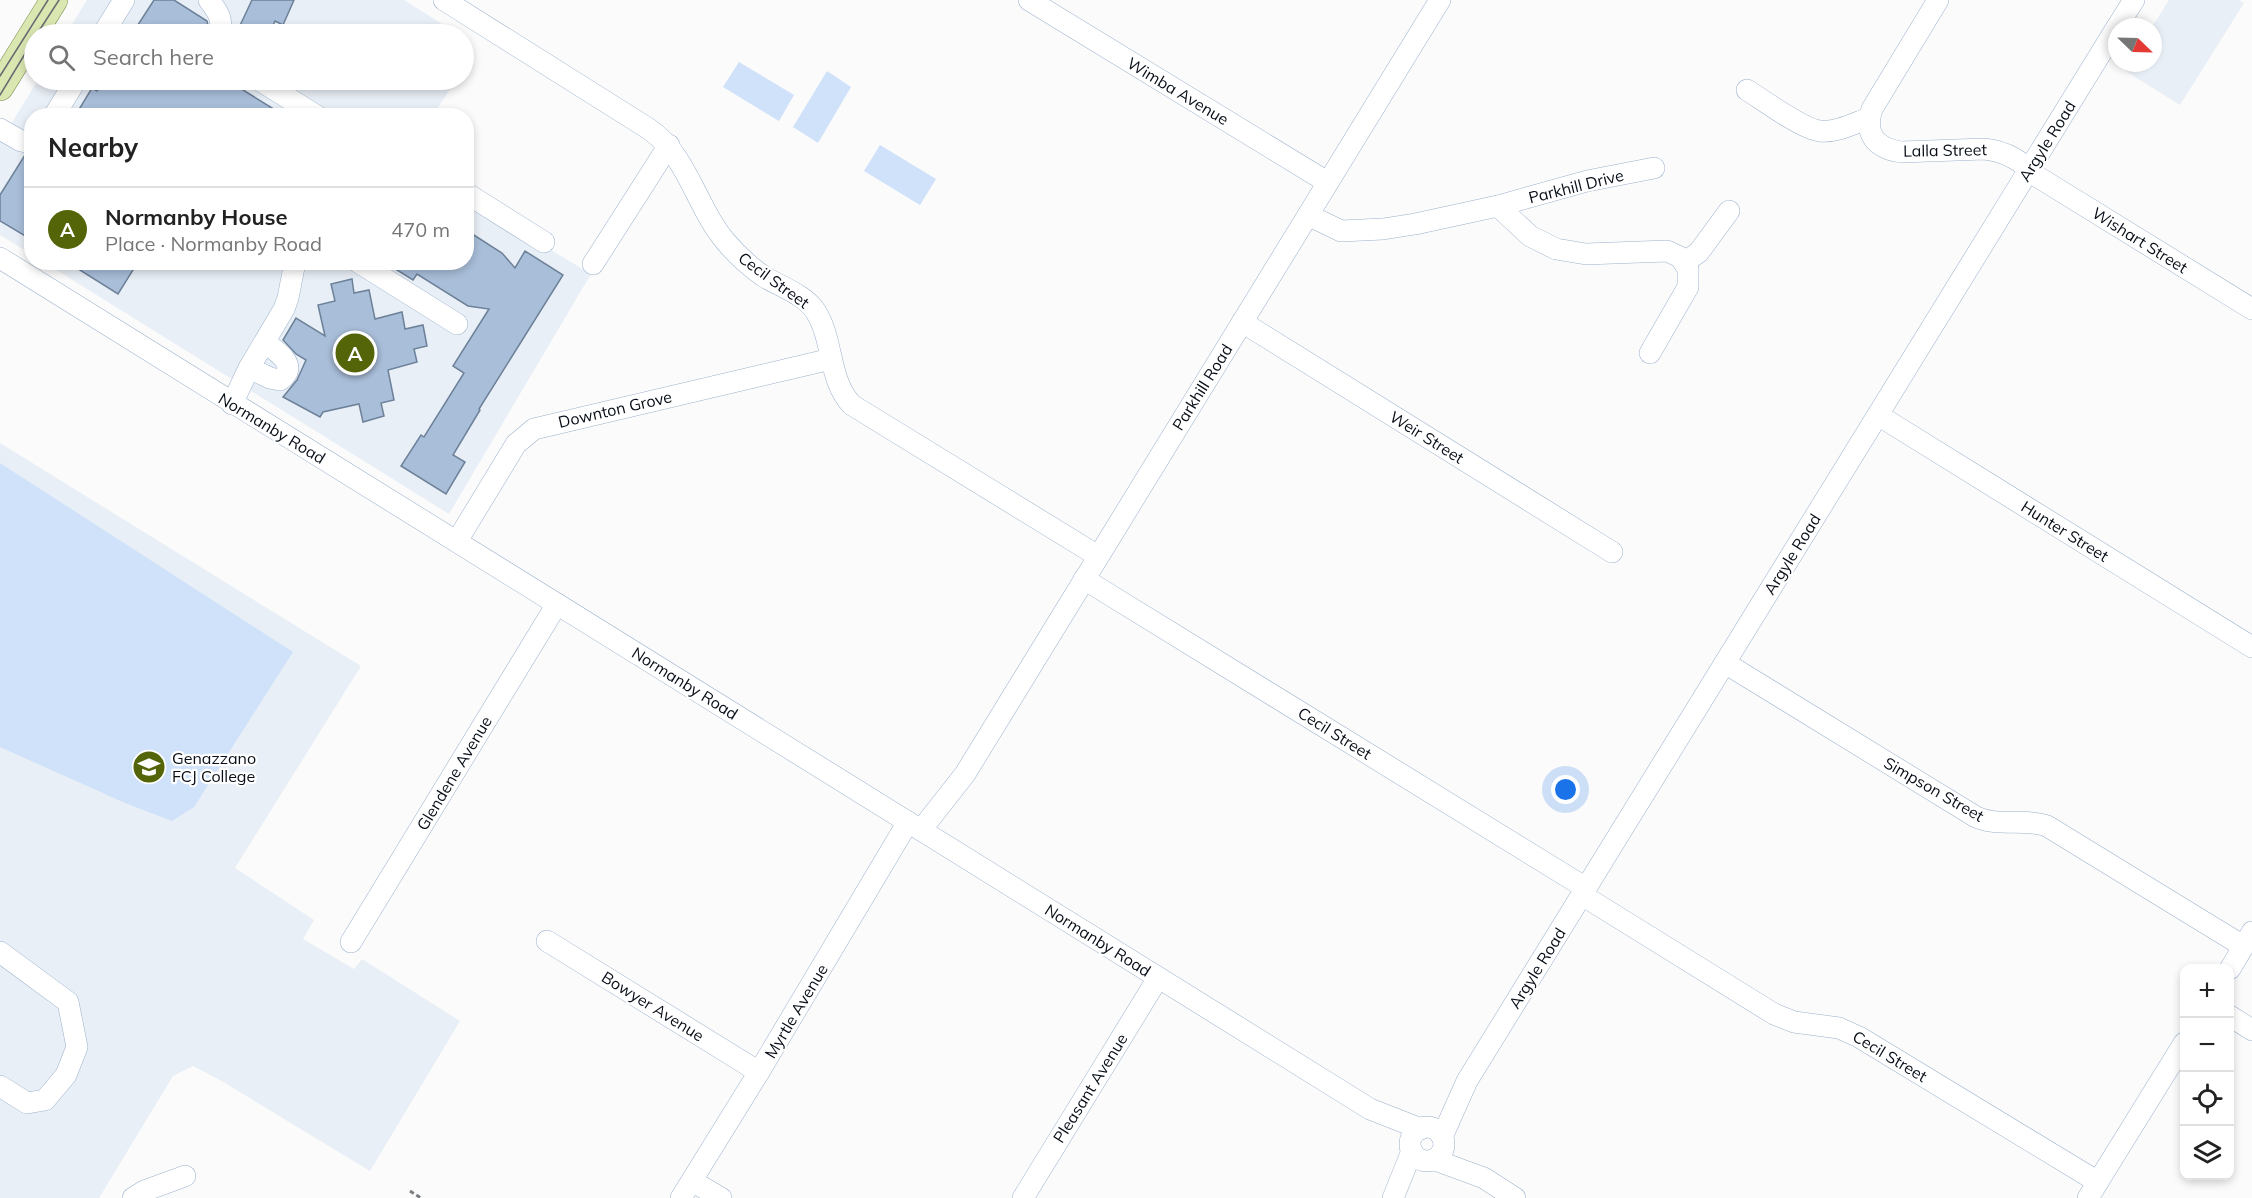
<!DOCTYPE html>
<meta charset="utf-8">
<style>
body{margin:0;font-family:Mulish,sans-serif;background:#f2f2f2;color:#222}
.controls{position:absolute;right:18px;bottom:18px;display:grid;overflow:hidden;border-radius:12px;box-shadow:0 3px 9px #0003}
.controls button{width:54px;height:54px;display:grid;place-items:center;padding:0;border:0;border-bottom:2px solid #e0e0e0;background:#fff;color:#222;font:30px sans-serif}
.compass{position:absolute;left:2108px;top:18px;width:54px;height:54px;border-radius:50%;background:#fff;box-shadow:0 3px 9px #0003;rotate:113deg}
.you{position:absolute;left:1566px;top:790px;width:21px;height:21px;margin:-15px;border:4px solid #fff;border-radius:50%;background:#1a73e8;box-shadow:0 0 0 9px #1a73e833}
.badge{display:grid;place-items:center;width:39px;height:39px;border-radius:50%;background:#546409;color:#fff;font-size:20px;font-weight:700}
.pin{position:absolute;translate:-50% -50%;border:3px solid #fff;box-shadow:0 2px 6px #0006}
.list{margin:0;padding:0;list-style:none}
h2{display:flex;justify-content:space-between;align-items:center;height:78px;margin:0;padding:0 24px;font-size:26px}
h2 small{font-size:20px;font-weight:400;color:#767676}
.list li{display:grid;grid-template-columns:39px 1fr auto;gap:18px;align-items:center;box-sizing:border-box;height:84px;padding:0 24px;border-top:2px solid #e0e0e0}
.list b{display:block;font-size:22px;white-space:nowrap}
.list p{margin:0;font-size:20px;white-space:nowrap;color:#767676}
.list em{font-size:20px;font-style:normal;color:#767676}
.icon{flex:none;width:33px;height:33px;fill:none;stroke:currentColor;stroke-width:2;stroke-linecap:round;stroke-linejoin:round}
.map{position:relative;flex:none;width:2252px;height:1198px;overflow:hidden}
.search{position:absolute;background:#fff;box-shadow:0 3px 9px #0003;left:24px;top:24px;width:450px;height:66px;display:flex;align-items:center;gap:15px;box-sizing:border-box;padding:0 21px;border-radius:33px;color:#767676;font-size:22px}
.panel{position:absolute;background:#fff;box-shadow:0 3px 9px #0003;left:24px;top:108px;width:450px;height:162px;border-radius:24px}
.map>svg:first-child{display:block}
.built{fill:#e9eff6}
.green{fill:#cfe2fa}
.building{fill:#a9bed9;stroke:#6d8199;stroke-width:1.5}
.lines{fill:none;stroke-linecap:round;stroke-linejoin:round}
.minor-casing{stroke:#9cb2cc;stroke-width:22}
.major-casing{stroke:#819159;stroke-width:28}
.path{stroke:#797d82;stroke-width:3;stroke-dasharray:4.5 3;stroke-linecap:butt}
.minor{stroke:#fff;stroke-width:21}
.major{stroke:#dae7b1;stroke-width:27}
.tram{stroke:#676b71;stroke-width:1.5}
.labels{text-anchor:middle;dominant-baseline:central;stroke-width:4.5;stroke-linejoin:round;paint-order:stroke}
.street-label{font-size:16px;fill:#070e17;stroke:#fff}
.poi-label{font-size:16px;fill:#070e17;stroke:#fff;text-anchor:start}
</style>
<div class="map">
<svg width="2252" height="1198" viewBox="0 0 2252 1198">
<rect width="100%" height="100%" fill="#fbfbfb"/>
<g class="built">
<polygon points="87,0 404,0 458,34 66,34"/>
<polygon points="2169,0 2239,0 2244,3 2180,105 2124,70 2129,63 2153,63 2152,27"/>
<polygon points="38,80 456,80 433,115 32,116 31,254 0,235 0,142"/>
<polygon points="467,188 546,247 591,274 449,514 45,263 466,262"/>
<polygon points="0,443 361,666 235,868 314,920 303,939 354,969 362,959 460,1021 370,1171 220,1080 193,1066 173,1076 99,1198 0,1198"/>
</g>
<g class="green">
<polygon points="739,62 794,95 779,121 723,87"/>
<polygon points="827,71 851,87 818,143 793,127"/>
<polygon points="880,145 936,179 920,205 864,171"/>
<polygon points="0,463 293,652 194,807 172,821 125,803 0,747"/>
</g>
<g class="building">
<polygon points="154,0 174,0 207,21 208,26 202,34 132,34"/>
<polygon points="252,0 294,0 283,25 275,21 269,34 236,34"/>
<polygon points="104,80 227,80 285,116 75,116 92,88 97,91"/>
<polygon points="25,155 32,155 32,240 0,221 0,195"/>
<polygon points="466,230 502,253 515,268 525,251 563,275 479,409 480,410 453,455 465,462 446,494 401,466 421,435 424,437 464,373 453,366 489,309 468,306 417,274 413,280 384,262 466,262"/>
<polygon points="67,262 138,262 118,294"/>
<polygon points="352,279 354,293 369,290 375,319 402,312 405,329 423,325 427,346 414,349 417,362 388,370 394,400 381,403 384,416 363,422 359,404 323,412 320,417 283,397 297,380 306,360 296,354 283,340 296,318 325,336 318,305 335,301 331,284"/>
</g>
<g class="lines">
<defs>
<g id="minor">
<path d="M 209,0 C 218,12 224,20 219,34"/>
<path d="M 444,0 L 649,129 C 688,156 696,207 726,242 C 737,255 749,266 763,276 C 779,286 806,295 816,312 C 834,341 828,380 852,405 L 1098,556"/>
<polyline points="1029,0 1327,182"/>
<path d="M 1938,0 L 1872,109 C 1864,134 1875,148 1901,152 L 1984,149 C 2007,151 2022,162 2038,177 L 2252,309"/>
<polyline points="2117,27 2134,0"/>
<polyline points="103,34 124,0"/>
<polyline points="259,80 317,116"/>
<path d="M 1747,90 C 1763,100 1804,130 1820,131 C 1836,133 1855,123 1869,118"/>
<polyline points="54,116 76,80"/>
<polyline points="0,129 21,141 32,143"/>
<polyline points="466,193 544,242"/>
<polyline points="1498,206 1530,236 1556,249 1586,254 1667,251 1680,257 1688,269 1688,287 1650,353"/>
<polyline points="1308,215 1341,231 1383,229 1415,224 1498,206 1587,181 1654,168"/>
<polyline points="0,258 1370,1109 1421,1129"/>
<polyline points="358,262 457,324"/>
<polyline points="1685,262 1699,252 1729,211"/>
<polyline points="593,264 669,145"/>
<polyline points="1242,322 1612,552"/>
<path d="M 249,368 L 270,378 L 280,380 C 300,366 277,351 265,343"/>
<polyline points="232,404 249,368 284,309 288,298 295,262"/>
<polyline points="1878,415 2252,647"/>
<polyline points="457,541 516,444 534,429 831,359"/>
<polyline points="1084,579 1586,888"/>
<path d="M 1725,663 L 1976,817 C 1998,827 2024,818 2047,826 L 2243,946"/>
<polyline points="921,830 965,774 1440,0"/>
<polyline points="1582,895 1774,1014 1794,1022 1839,1028 1859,1037 2098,1182"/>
<polyline points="547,941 759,1072"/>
<polyline points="351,942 557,604"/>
<polyline points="0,952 68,1002 77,1047 66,1075 45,1100 27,1103 0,1086"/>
<polyline points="2230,969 2252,932"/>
<polyline points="2230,1016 2252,1030"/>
<circle cx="1427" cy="1144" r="17"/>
<polyline points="1442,1137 1467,1081 2117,27"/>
<polyline points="1435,1160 1484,1178 1515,1198"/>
<polyline points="692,1181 721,1198"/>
<polyline points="133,1198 144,1191 185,1176"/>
<polyline points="681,1198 759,1072 908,822"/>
<polyline points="1023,1198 1158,978"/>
<polyline points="1393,1198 1412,1151"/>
<polyline points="2088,1198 2184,1043"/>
</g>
<polyline id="major" points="0,87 54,0"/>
</defs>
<use href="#minor" class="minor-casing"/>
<use href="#major" class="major-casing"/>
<polyline class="path" points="410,1191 421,1198"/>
<use href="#minor" class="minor"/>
<use href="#major" class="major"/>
<g class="tram">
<polyline points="37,34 59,0"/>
<polyline points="0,76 48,0"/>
<polyline points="0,95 34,39"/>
</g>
</g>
<defs>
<symbol id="school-disc" viewBox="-11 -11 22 22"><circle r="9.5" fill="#546409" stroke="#fff"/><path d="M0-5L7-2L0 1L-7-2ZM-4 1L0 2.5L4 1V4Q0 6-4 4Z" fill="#fff"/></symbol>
</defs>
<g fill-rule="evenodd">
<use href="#school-disc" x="130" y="748" width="38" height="38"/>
</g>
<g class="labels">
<g class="street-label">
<text transform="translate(1178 91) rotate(31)">Wimba Avenue</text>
<text transform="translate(2047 141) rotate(-58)">Argyle Road</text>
<text transform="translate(1945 150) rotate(-1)">Lalla Street</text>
<text transform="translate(1576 186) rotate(-14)">Parkhill Drive</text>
<text transform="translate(2140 240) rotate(32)">Wishart Street</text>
<text transform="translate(774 280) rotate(36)">Cecil Street</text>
<text transform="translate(1202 387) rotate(-58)">Parkhill Road</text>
<text transform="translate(615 409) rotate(-13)">Downton Grove</text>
<text transform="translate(272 428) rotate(31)">Normanby Road</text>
<text transform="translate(1427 437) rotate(32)">Weir Street</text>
<text transform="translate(2065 531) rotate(32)">Hunter Street</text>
<text transform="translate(1792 554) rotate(-58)">Argyle Road</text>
<text transform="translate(685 683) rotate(32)">Normanby Road</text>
<text transform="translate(1335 733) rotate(32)">Cecil Street</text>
<text transform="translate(454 773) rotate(-59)">Glendene Avenue</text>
<text transform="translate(1934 789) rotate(30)">Simpson Street</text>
<text transform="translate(1098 940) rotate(32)">Normanby Road</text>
<text transform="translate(1537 968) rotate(-58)">Argyle Road</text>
<text transform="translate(653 1006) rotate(32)">Bowyer Avenue</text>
<text transform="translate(796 1011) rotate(-59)">Myrtle Avenue</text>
<text transform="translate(1890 1056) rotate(31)">Cecil Street</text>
<text transform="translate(1090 1088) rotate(-58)">Pleasant Avenue</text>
</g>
<g class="poi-label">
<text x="172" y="758">Genazzano<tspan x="172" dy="18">FCJ College</tspan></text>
</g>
</g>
</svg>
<div class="controls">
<button>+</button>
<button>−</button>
<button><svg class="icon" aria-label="locate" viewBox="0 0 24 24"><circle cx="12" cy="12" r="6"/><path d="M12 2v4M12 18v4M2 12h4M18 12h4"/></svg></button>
<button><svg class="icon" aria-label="layers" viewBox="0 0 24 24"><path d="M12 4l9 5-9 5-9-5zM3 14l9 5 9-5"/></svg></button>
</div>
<svg class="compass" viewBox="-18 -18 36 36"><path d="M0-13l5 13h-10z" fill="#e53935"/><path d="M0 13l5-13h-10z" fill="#767676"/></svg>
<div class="you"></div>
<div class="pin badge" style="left:355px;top:353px">A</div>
<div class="search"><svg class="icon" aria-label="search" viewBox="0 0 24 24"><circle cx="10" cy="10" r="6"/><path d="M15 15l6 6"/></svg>Search here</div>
<section class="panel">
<h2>Nearby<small></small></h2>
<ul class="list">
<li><span class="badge">A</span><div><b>Normanby House</b><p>Place · Normanby Road</p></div><em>470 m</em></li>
</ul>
</section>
</div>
